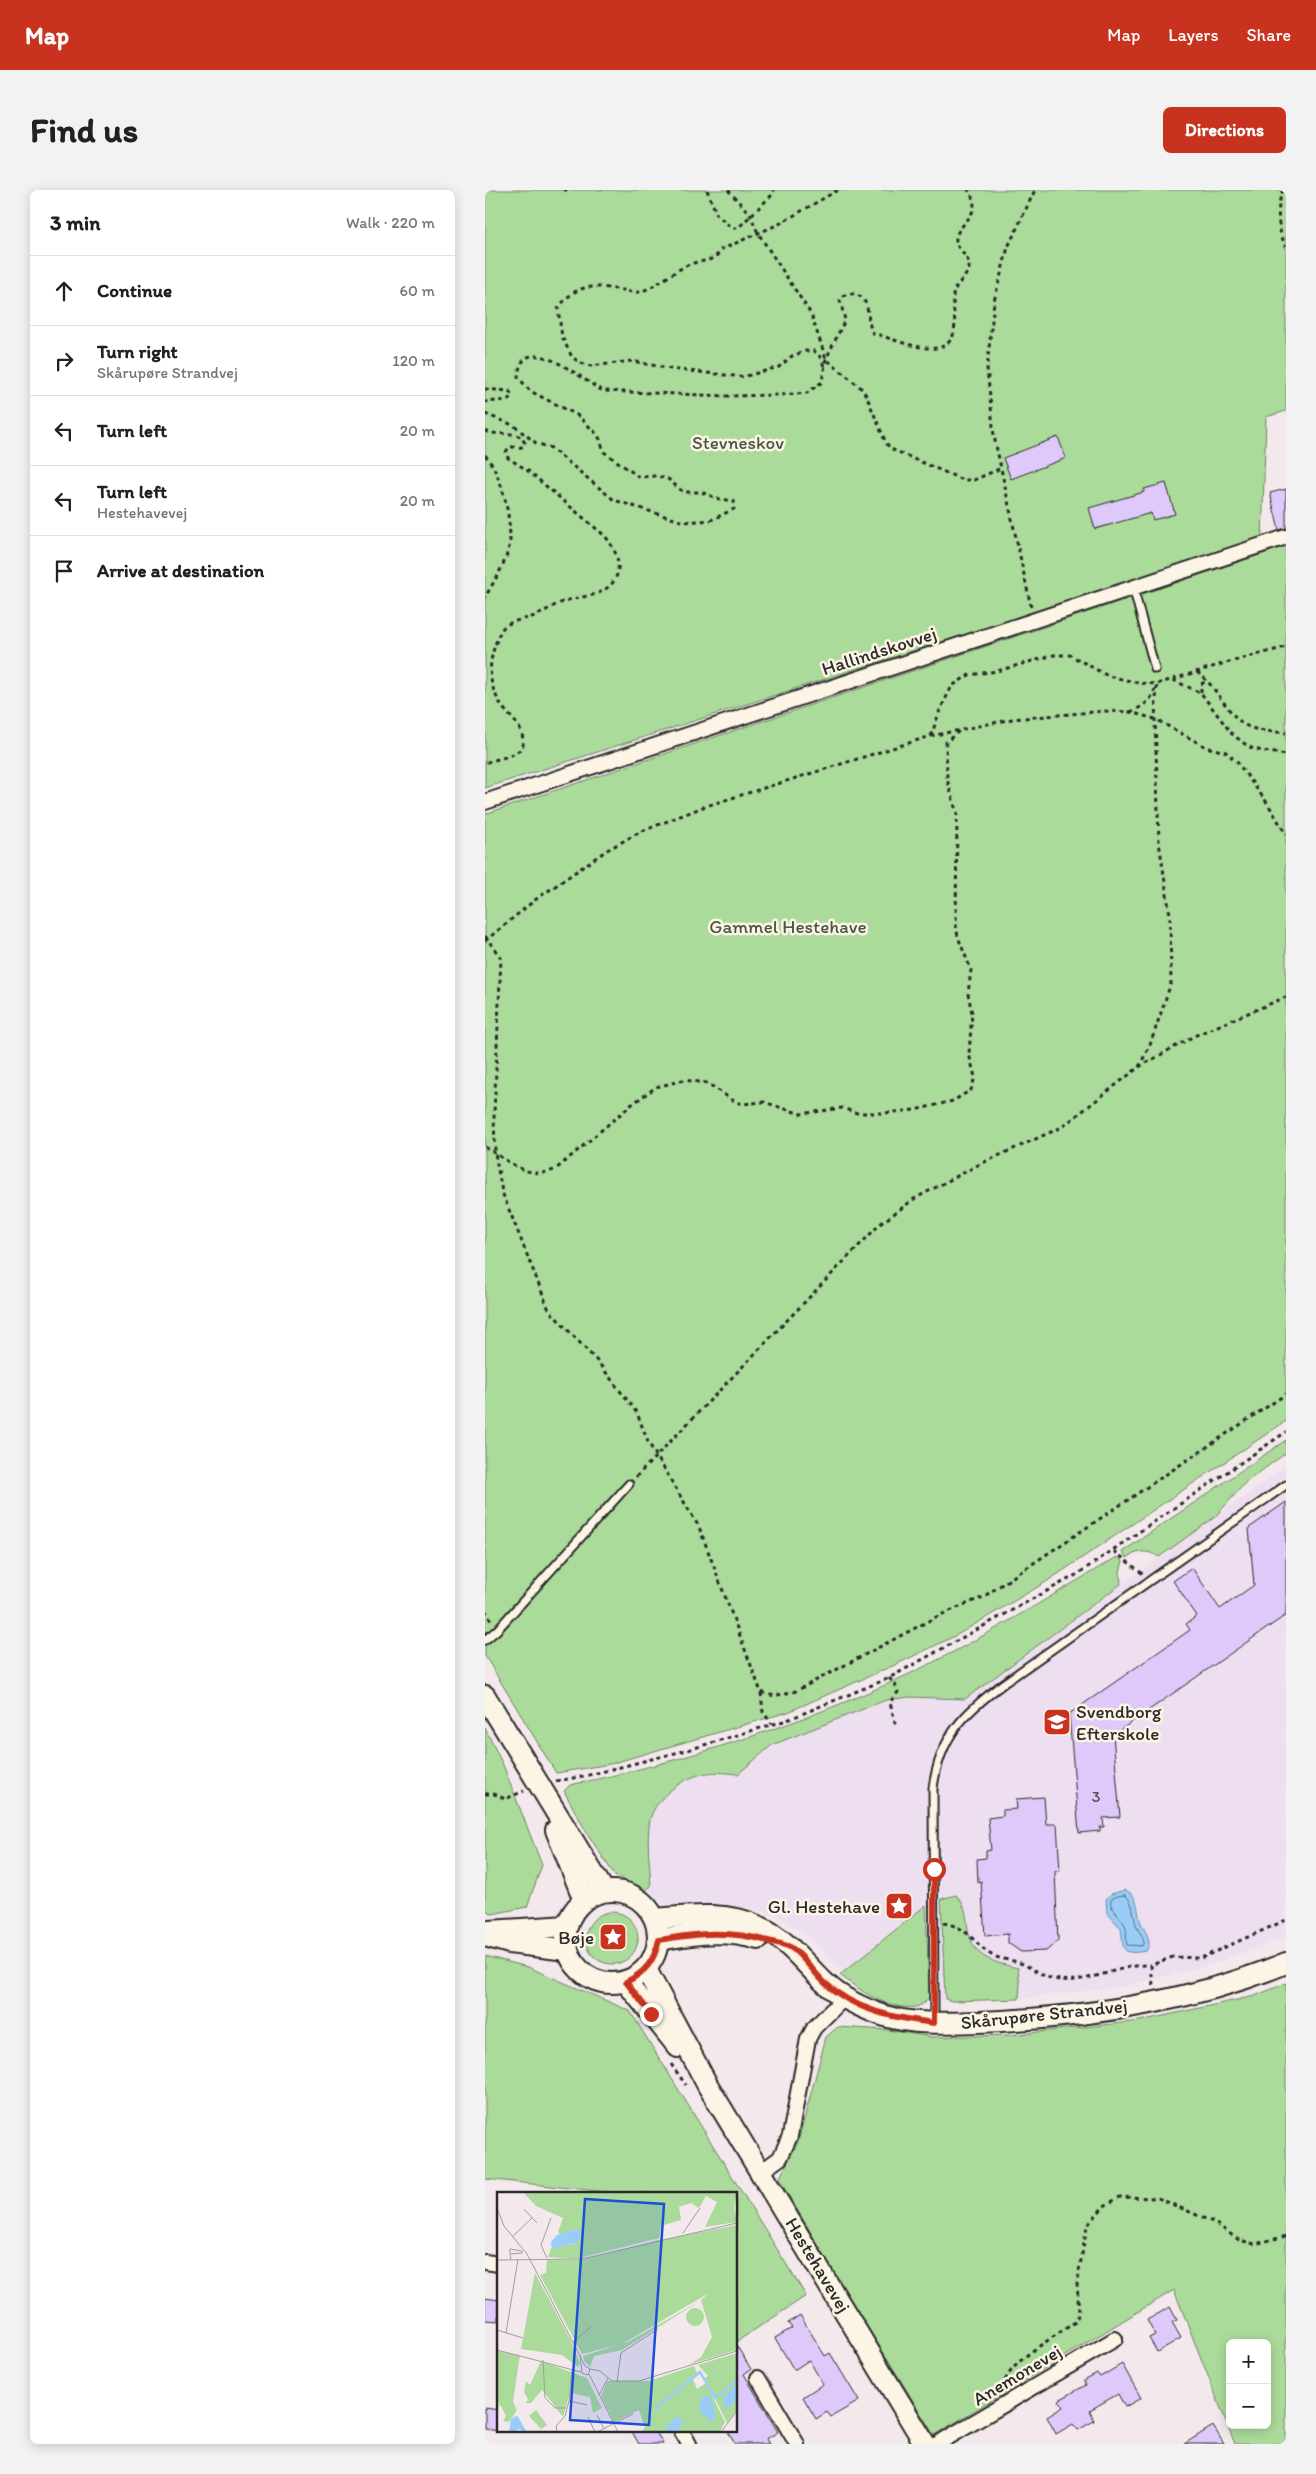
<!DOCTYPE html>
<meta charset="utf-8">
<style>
body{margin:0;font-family:Itim,sans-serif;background:#f2f2f2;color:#202124}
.controls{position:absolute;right:15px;bottom:15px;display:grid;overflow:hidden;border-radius:8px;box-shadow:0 2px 12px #0003}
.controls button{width:45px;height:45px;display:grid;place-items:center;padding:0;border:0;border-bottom:1px solid #e0e0e0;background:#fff;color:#202124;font:25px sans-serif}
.stop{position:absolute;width:15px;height:15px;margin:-11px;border:4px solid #c8321e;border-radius:50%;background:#fff}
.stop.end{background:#c8321e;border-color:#fff;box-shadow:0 1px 5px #0008}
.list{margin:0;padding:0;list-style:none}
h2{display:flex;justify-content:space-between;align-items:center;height:65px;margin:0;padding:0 20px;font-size:21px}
h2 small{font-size:16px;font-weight:400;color:#757577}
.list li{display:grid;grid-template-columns:32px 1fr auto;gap:15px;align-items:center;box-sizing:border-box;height:70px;padding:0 20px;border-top:1px solid #e0e0e0}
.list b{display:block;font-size:19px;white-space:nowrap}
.list p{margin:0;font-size:16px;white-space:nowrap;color:#757577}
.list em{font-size:16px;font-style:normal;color:#757577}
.icon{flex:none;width:28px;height:28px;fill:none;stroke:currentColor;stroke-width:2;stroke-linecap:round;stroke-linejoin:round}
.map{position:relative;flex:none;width:801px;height:2254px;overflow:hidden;border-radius:8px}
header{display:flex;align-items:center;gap:30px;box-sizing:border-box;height:70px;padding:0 25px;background:#c8321e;color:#fff}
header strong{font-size:24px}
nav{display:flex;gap:28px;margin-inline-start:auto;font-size:18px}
.intro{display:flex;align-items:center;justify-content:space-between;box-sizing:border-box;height:120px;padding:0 30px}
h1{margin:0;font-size:35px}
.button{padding:12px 22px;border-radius:8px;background:#c8321e;color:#fff;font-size:18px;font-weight:700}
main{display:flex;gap:30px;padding:0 30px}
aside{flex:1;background:#fff;border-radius:8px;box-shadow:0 2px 12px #0003}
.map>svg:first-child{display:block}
.built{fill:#eddff0}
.green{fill:#abdb9a;stroke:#6b8362;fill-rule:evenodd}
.water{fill:#99cdf7;stroke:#6d8ca5}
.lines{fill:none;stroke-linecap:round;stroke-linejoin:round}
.shore{stroke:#576c7d;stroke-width:1}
.building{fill:#dec9fa;stroke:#2b2b2b}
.lane-casing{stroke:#2b2b2b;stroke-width:11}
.street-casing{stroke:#2b2b2b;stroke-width:18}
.secondary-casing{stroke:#2b2b2b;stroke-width:24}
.path{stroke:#2b2b2b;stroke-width:3;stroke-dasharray:4 4;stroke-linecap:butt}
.lane{stroke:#fcf5e5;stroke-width:7}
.street{stroke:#fcf5e5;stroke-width:14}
.secondary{stroke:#fcf5e5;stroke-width:20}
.route{stroke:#c8321e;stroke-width:6}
.labels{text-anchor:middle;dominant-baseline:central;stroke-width:5;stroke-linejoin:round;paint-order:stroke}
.number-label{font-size:16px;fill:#58525f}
.park-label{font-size:19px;fill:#4b5747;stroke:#fcf5e5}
.street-label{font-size:19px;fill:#2b2b2b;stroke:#fcf5e5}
.poi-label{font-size:19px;fill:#2b2b2b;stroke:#fcf5e5;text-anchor:end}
.inset-river{fill:none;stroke:#99cdf7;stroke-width:2.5}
.inset-road{fill:none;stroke:#a39c9e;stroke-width:1}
.view{fill:#1d4ed8;fill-opacity:0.15;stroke:#1d4ed8;stroke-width:2.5}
.inset-edge{fill:none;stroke:#2b2b2b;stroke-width:2.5}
</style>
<header>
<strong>Map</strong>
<nav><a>Map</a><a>Layers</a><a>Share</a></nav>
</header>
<div class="intro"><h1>Find us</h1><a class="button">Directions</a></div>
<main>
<aside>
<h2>3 min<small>Walk · 220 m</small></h2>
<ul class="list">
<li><svg class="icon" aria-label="ahead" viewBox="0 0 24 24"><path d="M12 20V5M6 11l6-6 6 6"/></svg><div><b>Continue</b></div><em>60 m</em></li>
<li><svg class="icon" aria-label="right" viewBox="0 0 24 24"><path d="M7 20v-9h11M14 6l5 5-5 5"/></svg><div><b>Turn right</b><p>Skårupøre Strandvej</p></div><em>120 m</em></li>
<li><svg class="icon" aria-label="left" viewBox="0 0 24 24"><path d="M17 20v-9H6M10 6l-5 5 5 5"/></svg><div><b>Turn left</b></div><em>20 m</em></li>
<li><svg class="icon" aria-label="left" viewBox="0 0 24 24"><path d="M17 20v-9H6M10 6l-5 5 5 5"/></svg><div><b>Turn left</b><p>Hestehavevej</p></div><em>20 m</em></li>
<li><svg class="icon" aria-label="arrive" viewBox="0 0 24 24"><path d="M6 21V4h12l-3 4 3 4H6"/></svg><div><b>Arrive at destination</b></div></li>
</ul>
</aside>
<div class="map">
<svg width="801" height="2254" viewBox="0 0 801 2254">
<rect width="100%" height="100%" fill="#f3e8eb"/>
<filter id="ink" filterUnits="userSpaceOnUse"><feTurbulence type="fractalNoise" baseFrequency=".02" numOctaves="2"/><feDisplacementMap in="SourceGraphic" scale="10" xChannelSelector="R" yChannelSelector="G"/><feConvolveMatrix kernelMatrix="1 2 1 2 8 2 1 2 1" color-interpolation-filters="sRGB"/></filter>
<g filter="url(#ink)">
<polygon class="built" points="801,1276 801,1746 728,1774 641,1796 534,1809 466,1811 397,1808 362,1786 319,1743 288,1723 240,1716 179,1714 160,1701 166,1696 163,1648 165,1628 178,1607 198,1591 217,1584 253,1584 287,1555 401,1510 425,1507 480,1509"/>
<g class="green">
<polygon points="0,0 801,0 801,221 781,227 777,349 0,598"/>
<polygon points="801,356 801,1231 561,1392 472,1445 412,1474 303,1522 125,1574 71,1583 0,1466 0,624"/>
<path d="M 801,1250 L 801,1263 L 761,1292 L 730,1327 L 674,1367 C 663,1360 653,1360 642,1368 L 637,1362 Z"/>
<path d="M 632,1367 L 638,1371 L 635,1382 L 636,1394 L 480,1509 L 425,1507 L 401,1510 L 287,1555 L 253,1584 C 241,1583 229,1581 218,1584 C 197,1588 170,1608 165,1630 C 161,1651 165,1674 166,1696 L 160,1701 L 130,1686 L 102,1643 L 79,1601 L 85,1595 C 200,1571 314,1535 420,1486 C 493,1452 562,1408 632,1367 Z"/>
<polygon points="0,1538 18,1575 57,1675 42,1717 7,1724 0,1719"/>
<path d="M 471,1705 C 479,1713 481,1721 482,1733 C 486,1767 503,1771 533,1778 L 535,1794 L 534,1809 L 466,1811 L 460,1809 L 456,1709 Z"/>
<path d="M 441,1715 L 444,1809 C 440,1812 435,1816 431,1817 C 403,1820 375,1801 355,1785 Z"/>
<circle cx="127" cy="1748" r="26"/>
<polygon points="0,1766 43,1777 145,1821 321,2106 251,2152 251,2003 131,2003 0,1989"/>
<path d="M 801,1793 L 801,2254 L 750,2254 L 689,2100 L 449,2245 L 355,2092 L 294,1989 L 313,1952 L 341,1847 L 353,1837 L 403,1840 L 447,1847 L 526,1845 L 655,1831 L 770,1806 ZM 745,2153 L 782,2153 L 782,2235 L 745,2235 Z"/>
</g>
<path class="water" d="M 640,1700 C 656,1706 651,1724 657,1735 C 661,1743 668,1752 661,1761 C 634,1766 639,1758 636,1738 L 622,1723 L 621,1709 L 626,1704 Z"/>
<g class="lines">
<path class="shore" d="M 640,1705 C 649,1712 648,1724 651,1735 C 653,1743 662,1747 657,1756 L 642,1755 C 640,1749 643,1742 640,1735 C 635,1725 610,1707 640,1705 Z"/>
</g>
<g class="building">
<polygon points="573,247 581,268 526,289 518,268"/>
<polygon points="681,293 690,324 668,330 666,323 610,339 604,318 659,302 659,299"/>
<polygon points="801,299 801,338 794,340 785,303"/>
<polygon points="801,1312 801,1425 628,1545 635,1627 618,1628 619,1637 615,1637 615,1641 594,1643 584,1524 705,1440 701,1434 712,1426 688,1391 707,1378 735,1419 769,1395 764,1338"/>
<polygon points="559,1607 561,1634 572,1634 575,1681 570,1681 573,1751 561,1761 536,1762 523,1753 523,1744 500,1746 496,1691 493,1692 492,1669 501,1668 501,1661 506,1660 503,1628 518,1626 518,1620 532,1619 531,1609"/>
<polygon points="0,2108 14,2110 14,2131 0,2130"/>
<polygon points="685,2117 692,2130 687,2132 696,2148 672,2162 664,2148 670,2145 662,2130"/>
<polygon points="315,2125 340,2166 345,2163 374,2211 346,2227 342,2222 331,2229 318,2207 338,2194 324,2170 309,2180 290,2148 307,2138 303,2133"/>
<polygon points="251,2155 266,2179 259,2184 293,2242 281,2249 284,2254 250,2254 242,2240 251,2240"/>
<polygon points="637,2174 656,2208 640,2217 633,2204 605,2220 609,2231 593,2240 588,2234 571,2244 562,2227 578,2217 574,2210 601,2195 599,2190 612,2183 615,2187"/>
<polygon points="0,2218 14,2220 14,2241 0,2239"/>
<polygon points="728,2236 739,2254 699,2254"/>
<polygon points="146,2240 170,2240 178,2254 154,2254"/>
</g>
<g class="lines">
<defs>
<g id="lane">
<polyline points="648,397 670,479"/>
<polyline points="0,1450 12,1440 144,1294"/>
<path d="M 449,1830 L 448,1598 C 455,1546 479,1523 519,1493 L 801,1295"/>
</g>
<g id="street">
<polyline points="0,612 801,347"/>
<polyline points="277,1981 295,1968 305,1946 323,1849 329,1838 359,1808"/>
<polyline points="0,2072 14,2074"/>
<polyline points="273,2188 312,2254"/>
<polyline points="196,2240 204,2254"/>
<polyline points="452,2254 630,2149"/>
</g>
<g id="secondary">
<polyline points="0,1506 119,1701"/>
<polyline points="71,1640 99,1710"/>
<circle cx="127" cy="1747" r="46"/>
<path d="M 170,1729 C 205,1726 242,1721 275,1737 C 302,1749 319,1773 340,1793 C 356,1808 379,1819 400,1826 C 429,1835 463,1833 494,1832 C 597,1828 705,1813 801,1773"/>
<polyline points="4,1741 82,1736"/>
<polyline points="0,1746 24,1753 82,1760"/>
<path d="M 174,1750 C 208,1744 239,1739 273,1749"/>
<polyline points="161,1779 223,1896 440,2254"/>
<polyline points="141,1792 193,1857"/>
</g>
</defs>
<use href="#lane" class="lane-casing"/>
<use href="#street" class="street-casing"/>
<use href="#secondary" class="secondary-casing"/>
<g class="path">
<polyline points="79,0 82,0"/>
<polyline points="222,0 232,25 247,38 253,38 288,4 289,0"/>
<polyline points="243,0 265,24 273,43 326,124 341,169 375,197 381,205 401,253 406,259 478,290 489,290 516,278"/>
<path d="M 798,0 C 791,16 792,41 801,56"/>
<path d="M 339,176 L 334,165 L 329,161 L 321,161 L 307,166 L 294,177 L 258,187 L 186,179 L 147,171 L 106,176 L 96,173 L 87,167 L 77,147 L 73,119 C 92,91 109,96 138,100 C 143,101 149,103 154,102 C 172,97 188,81 205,74 C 216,70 230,73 235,60 L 294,34 L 353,0"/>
<polyline points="0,199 24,201 27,205 23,210 0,212"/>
<path d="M 0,224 L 28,235 L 51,253 L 66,258 L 129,310 L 199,332 L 226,330 L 249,319 L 249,311 L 234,309 L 216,302 L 198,302 L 183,289 L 172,286 L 154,287 L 119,262 L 115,249 L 109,241 L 92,225 L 45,201 L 33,187 C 37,136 98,191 118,201 L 242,206 L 295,205 L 322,203 L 337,192 L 341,169 L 360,130 L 355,110 C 358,105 362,103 369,104 C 388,108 380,131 388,143 C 405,148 443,164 458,156 C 477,147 467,122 468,107 C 468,94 483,88 484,77 C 485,66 472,61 471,51 C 469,34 502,25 483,0"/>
<path d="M 0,241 C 12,246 24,241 36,247 L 40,253 C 36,261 30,256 24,257 L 21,262 L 23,268 L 42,280 L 120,346 C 137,367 141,392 111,404 C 102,407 91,407 81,411 C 70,414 61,421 50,426 C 41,429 30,430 21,435 C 15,439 13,448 10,455 C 2,479 4,498 19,519 C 29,531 39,538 38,555 C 33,567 12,568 0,573"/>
<path d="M 0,265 C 17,285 25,323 25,350 C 24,368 9,392 0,407"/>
<polyline points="546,417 509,246 502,178 509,111 523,57 550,0"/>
<path d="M 712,482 C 731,496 739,518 756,532 C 767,542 787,541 801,543"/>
<polyline points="688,490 716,503 747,544 760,554 768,559 801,565"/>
<polyline points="716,502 716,494 722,491"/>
<path d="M 645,522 C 657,517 666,512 670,499"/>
<polyline points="446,546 455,520 467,496 484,485 512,481 569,465 585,465 623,486 654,493 672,494 737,474 801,457"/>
<polyline points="0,746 16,768 9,924 10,963 17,1002 64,1120 113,1172 152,1223 163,1252 214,1337 276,1502 289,1506 311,1501 453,1426 498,1407 801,1204"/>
<polyline points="0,751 50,710 122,660 155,642 218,617 446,546 527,529 620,521 645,522 670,529 721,557 741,562 752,572 783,614 801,644"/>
<polyline points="654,877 665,855 686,793 685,725 674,652 670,529 672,492"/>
<path d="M 0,957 C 23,970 44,992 71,979 L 146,915 L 171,897 L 199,890 L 222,893 L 249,911 L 257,914 L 279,912 L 316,924 L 357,918 L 372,923 L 399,923 L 430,920 L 468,911 L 486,900 L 490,887 L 484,864 L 487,823 L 483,804 L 486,780 L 473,747 L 471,735 L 472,624 L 462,589 L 461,552 L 474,541"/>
<polyline points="151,1287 395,1034 429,1009 493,975 577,937 654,877 709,846 801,807"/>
<polyline points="629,1361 658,1384"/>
<polyline points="0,1420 6,1431"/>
<polyline points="404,1488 410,1494 413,1502 405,1512 411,1536"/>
<polyline points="276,1503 278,1522 287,1534"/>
<polyline points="71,1591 100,1586 206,1559 302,1530 404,1488 591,1385 801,1242"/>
<polyline points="0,1604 9,1604 20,1609 39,1601"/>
<path d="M 458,1733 C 484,1737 487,1752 505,1764 C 514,1770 525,1769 535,1773 C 547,1777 555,1786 569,1789 C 602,1796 633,1774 666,1775"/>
<polyline points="668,1795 666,1775 688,1767 716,1768 801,1730"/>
<polyline points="186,1874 201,1895"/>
<path d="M 518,2198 C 522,2171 569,2148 590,2132 L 594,2123 L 592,2093 L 602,2036 L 619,2016 L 635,2007 L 673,2008 L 730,2033 L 754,2050 L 770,2054 L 801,2046"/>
</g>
<use href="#lane" class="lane"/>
<use href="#street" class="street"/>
<use href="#secondary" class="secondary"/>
</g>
</g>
<g class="lines" filter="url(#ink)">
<path class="route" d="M 166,1824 L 141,1792 C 161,1782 169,1771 174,1750 C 215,1743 243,1740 283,1751 C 290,1753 299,1754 305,1757 C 316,1763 330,1784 340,1793 C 370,1821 410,1828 449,1833 L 449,1679"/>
</g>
<defs>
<symbol id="school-square" viewBox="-11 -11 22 22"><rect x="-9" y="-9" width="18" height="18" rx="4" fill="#c8321e" stroke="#fcf5e5"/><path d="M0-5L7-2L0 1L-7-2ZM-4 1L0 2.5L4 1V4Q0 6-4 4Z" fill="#fff"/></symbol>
<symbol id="sight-square" viewBox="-11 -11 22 22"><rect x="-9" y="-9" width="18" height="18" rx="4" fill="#c8321e" stroke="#fcf5e5"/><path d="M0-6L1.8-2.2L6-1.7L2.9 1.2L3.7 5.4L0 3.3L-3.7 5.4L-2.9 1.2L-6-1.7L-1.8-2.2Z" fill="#fff"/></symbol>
</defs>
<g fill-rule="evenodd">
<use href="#school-square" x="556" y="1516" width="32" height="32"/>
<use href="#sight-square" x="398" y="1700" width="32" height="32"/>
<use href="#sight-square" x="112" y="1731" width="32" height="32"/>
</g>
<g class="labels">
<g class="number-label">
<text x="611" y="1606">3</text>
</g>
<g class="park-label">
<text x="253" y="252">Stevneskov</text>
<text x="303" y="736">Gammel Hestehave</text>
</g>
<g class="street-label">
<text transform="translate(394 461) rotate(-18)">Hallindskovvej</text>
<text transform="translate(559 1824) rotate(-6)">Skårupøre Strandvej</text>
<text transform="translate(333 2075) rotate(59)">Hestehavevej</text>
<text transform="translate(532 2185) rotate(-31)">Anemonevej</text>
</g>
<g class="poi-label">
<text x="591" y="1521" text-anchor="start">Svendborg<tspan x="591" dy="22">Efterskole</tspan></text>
<text x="395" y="1716">Gl. Hestehave</text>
<text x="109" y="1747">Bøje</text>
</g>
</g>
<g transform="translate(12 2002)">
<rect width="240" height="240" fill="#f3e8eb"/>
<path d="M 26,0 L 240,0 L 237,16 L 240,30 L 208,35 L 220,10 L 209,4 L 202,16 L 194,11 L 182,15 L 184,28 L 164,34 L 162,46 L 79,67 L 51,65 L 54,56 L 78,52 L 86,42 L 79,37 L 64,43 L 61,40 L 66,26 L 39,14 ZM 240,33 L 240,158 L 193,172 L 204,165 L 215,145 L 204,108 L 212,101 L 125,152 L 85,162 L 43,83 L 49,81 L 50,68 L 83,68 L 162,48 ZM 38,81 L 74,149 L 83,171 L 81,175 L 65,163 L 24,157 ZM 203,109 L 125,158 L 97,164 L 93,175 L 87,169 L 86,164 L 131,150 ZM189 125a9 9 0 1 1 18 0a9 9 0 1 1-18 0ZM 0,159 L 23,163 L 16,210 L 20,218 L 12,230 L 6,229 L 9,224 L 4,214 L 0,214 L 3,213 L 0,209 ZM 240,161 L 240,218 L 230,231 L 208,186 L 211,184 L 201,173 ZM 44,169 L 90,186 L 105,216 L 96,221 L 93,205 L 73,201 L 66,225 L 45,198 L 34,211 L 29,211 L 31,207 L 27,200 L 29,189 L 33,193 ZM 197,174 L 201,183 L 196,187 L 200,197 L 209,191 L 228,230 L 223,240 L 144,240 L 148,236 L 142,218 L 117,230 L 104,204 L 110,189 L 152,189 ZM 39,218 L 50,233 L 44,237 L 32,224 Z" fill="#abdb9a"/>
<path d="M 79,37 L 86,41 L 80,51 L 55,57 L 54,50 L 60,43 ZM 240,193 L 240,207 L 229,218 L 225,206 ZM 206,203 L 214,205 L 219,224 L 215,230 L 201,218 ZM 19,224 L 21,225 L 30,240 L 20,237 L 20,240 L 12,240 L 14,227 ZM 179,224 L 187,229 L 181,239 L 166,240 Z" fill="#99cdf7"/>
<path class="inset-river" d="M 158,217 L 203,180 L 218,206 L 240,189"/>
<path class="inset-road" d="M 0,16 L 7,34 L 30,62 L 51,102 L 88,174 L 93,177 L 91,183 L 85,181 L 83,163M 27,17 L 40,31M 186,41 L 203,16M 16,44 L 35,26M 13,62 L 25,61 L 25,59 L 13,57 L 13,62 L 14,67M 50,66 L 44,53 L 54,26M 0,68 L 85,67 L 240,31M 0,138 L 26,146M 9,141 L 21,67M 76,150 L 94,135M 0,158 L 84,180M 46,168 L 48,206 L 58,216 L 69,216M 93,177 L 103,179 L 115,189 L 142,189 L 240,159M 92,182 L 121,240M 120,190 L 124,161 L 161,137M 102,203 L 111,186M 72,209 L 90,213M 100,223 L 107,237M 91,225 L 98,240M 60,240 L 59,234 L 68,224 L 72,209 L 75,177M 100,240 L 136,222M 224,240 L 240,219"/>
<path class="view" d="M 88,7 L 167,12 L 152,233 L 73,228 Z"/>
<rect width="240" height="240" class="inset-edge"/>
</g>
</svg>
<div class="controls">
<button>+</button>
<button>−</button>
</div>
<div class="stop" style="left:449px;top:1679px"></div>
<div class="stop end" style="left:166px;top:1824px"></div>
</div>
</main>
